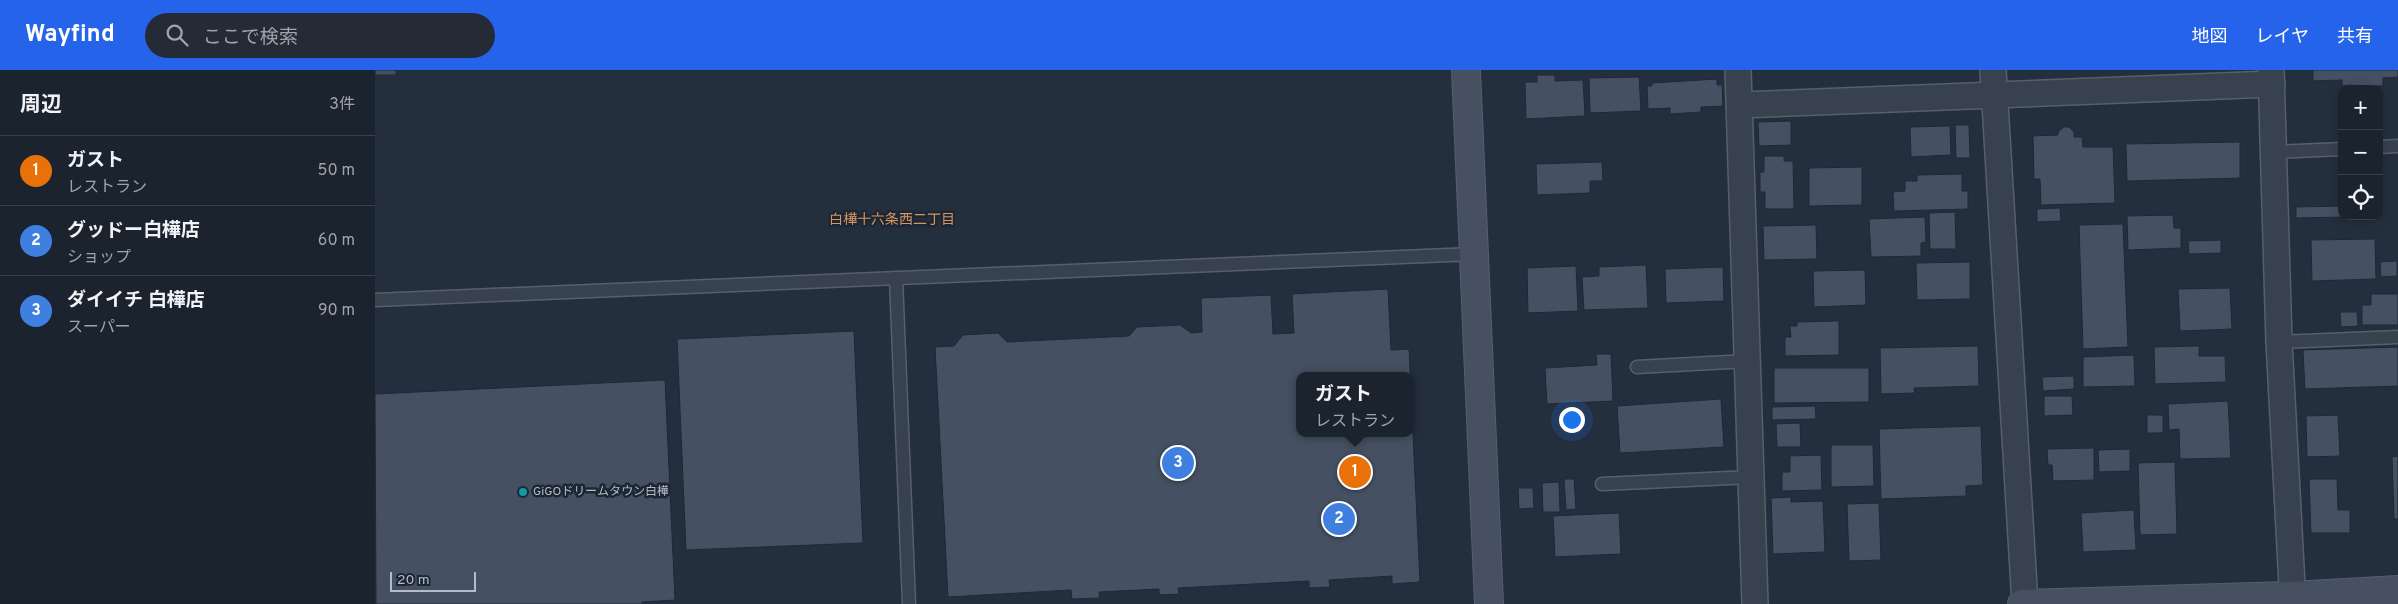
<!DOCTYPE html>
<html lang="ja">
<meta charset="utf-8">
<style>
body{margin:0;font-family:Overpass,"Noto Sans JP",sans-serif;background:#242b36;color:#f1f3f6}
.controls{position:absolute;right:15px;top:15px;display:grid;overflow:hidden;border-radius:10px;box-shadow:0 2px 12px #0003}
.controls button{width:45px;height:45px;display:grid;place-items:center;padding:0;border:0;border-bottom:1px solid #39404a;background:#1b232e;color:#f1f3f6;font:25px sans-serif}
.scale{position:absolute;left:15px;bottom:12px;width:86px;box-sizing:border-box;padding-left:5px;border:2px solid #b4bcc9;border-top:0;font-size:14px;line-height:18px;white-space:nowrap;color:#b4bcc9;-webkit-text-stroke:4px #1d2633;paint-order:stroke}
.you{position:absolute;left:1196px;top:349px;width:18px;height:18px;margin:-12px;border:4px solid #fff;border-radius:50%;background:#1a73e8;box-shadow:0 0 0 8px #1a73e833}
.badge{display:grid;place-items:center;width:32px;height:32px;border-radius:50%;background:#2563eb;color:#fff;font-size:16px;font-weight:700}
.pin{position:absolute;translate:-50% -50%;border:2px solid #fff;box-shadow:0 1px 5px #0006}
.popup{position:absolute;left:921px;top:302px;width:118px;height:65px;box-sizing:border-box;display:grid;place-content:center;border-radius:10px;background:#1b232e;filter:drop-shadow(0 1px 4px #0005);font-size:16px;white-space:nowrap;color:#a0a4aa}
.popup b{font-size:19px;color:#f1f3f6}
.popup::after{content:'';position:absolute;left:50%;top:100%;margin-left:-10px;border:10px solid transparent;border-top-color:#1b232e}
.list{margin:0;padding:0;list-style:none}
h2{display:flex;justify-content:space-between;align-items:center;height:65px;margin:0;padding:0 20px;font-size:21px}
h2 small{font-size:16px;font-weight:400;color:#a0a4aa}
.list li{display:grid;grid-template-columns:32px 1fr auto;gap:15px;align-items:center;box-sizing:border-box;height:70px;padding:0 20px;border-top:1px solid #39404a}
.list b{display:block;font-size:19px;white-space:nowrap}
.list p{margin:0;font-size:16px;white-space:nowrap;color:#a0a4aa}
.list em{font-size:16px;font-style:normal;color:#a0a4aa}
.icon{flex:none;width:28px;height:28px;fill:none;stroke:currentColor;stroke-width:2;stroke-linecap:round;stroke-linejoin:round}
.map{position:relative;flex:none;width:2023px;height:534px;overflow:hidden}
header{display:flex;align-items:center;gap:30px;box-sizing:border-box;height:70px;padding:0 25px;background:#2563eb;color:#fff}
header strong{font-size:24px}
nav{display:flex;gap:28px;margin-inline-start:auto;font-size:18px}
.search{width:350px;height:45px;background:#242b36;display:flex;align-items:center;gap:12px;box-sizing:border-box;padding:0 18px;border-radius:28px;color:#a0a4aa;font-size:19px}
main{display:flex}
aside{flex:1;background:#1b232e}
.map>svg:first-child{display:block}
.building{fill:#455162;stroke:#1f2835;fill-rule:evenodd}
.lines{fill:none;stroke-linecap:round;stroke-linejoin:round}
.lane-casing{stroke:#565f6c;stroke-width:15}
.street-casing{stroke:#565f6c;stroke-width:28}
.secondary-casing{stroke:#565f6c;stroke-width:30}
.lane{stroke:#38414e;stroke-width:12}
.street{stroke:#38414e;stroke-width:25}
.secondary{stroke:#465061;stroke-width:28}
.culture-dot{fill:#0f9aa8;stroke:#1d2633;stroke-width:2}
.labels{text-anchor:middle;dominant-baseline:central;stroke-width:5;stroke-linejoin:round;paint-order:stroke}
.poi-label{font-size:12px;fill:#b4bcc9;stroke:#1d2633;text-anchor:start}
.neighbourhood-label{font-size:14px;fill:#d59563;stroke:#1d2633}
</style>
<header>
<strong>Wayfind</strong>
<div class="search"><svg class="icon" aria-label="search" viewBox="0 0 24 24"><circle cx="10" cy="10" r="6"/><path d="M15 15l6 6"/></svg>ここで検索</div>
<nav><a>地図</a><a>レイヤ</a><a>共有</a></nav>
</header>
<main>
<aside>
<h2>周辺<small>3件</small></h2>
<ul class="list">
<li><span class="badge" style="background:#e8710a">1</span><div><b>ガスト</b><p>レストラン</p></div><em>50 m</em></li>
<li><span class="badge" style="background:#3f7fe0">2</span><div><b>グッドー白樺店</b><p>ショップ</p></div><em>60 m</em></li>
<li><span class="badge" style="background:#3f7fe0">3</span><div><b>ダイイチ 白樺店</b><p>スーパー</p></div><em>90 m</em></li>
</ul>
</aside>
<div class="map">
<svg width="2023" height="534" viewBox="0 0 2023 534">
<rect width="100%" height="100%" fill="#242f3e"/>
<g class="building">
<rect x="0" y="0" width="21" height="5"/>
<polygon points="1938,0 2023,0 2023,7 2008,8 2008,16 2000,16 2000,19 1978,19 1978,15 1967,16 1967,10 1938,11"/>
<polygon points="1162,5 1180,5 1180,11 1208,10 1210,46 1151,49 1150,12 1162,12"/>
<polygon points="1264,7 1266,41 1215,43 1214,8"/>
<polygon points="1342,9 1342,15 1347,15 1348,36 1326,37 1326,42 1295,44 1295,38 1273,39 1272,16 1277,16 1277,13"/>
<polygon points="1416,51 1416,75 1384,76 1383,52"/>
<polygon points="1580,55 1594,55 1595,88 1581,88"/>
<polygon points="1575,56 1576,85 1536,87 1535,57"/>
<polygon points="1689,57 1694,57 1699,62 1699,67 1707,67 1708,77 1738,77 1740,133 1666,135 1665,109 1659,109 1658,66 1683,65 1683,62"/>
<polygon points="1865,72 1865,108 1752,111 1751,74"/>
<polygon points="1389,86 1409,86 1409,91 1418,91 1419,139 1390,139 1390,122 1385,122 1385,102 1389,102"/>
<polygon points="1227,92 1228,111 1215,111 1215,123 1162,125 1161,94"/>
<polygon points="1487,97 1487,135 1434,136 1434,98"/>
<polygon points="1587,104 1587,121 1593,121 1593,139 1519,141 1518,122 1530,121 1530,111 1542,111 1542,105"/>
<polygon points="1967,136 1968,147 1921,148 1921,137"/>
<polygon points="1685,138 1686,151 1662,152 1662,139"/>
<polygon points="1580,142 1581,179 1555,179 1554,143"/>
<polygon points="1798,145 1799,158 1806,158 1806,178 1753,180 1752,146"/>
<polygon points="1550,147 1551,172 1546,173 1546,186 1496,187 1494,149"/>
<polygon points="1748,154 1753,277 1708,279 1704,155"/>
<polygon points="1441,155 1442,189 1389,190 1388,156"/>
<polygon points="2000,169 2001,209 1937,211 1936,170"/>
<polygon points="1846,170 1846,183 1814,184 1813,171"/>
<polygon points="2022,191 2022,206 2006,207 2005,192"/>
<polygon points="1595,192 1595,229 1542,230 1541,193"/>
<polygon points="1271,195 1273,238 1209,240 1207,207 1224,206 1224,197"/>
<polygon points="1201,196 1203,241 1153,243 1152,198"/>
<polygon points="1348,197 1349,231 1291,233 1290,199"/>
<polygon points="1490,200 1491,235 1439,237 1438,201"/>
<polygon points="1855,218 1857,259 1805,261 1803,219"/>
<path d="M 1013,219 L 1016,280 L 1034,279 L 1045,512 L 1017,514 L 1017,506 L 954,510 L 955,517 L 934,518 L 934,511 L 803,518 L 804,524 L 784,525 L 784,519 L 724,522 L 725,528 L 697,529 L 696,520 L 573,527 L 560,277 L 579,276 L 588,265 L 623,263 L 632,272 L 754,266 L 762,257 L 805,255 L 816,263 L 827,262 L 826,228 L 896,225 L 898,264 L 919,263 L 917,224 ZM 925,306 L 1035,306 L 1035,363 L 925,363 Z"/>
<polygon points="1996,224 2023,224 2023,255 1987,255 1987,235 1996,235"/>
<polygon points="1965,242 1982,242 1983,256 1966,257"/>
<polygon points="1464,251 1464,285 1410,286 1410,267 1416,267 1415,256 1422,256 1422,252"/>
<polygon points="479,261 488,473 311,480 302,269"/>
<polygon points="1603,276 1604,316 1539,318 1540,323 1506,324 1505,278"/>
<polygon points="1824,276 1824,286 1850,286 1851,312 1780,314 1779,277"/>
<polygon points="2023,277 2023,316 1930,319 1928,280"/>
<polygon points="1221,284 1236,284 1238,331 1172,334 1170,298 1222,295"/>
<polygon points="1759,285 1760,316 1708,317 1708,287"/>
<polygon points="1399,298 1494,298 1494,332 1399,333"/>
<polygon points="1699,306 1699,319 1668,321 1667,307"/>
<polygon points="290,310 300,530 267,532 267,534 1,534 0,324"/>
<polygon points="1669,326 1697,326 1698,345 1669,346"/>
<polygon points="1346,329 1349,377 1245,383 1242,336"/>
<polygon points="1853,331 1856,388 1805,389 1804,359 1794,360 1793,334"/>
<polygon points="1440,336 1441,349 1397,350 1397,337"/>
<rect x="1772" y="345" width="16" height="18"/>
<polygon points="1963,345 1965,386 1932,387 1931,346"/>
<polygon points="1425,353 1426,377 1402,377 1401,354"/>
<polygon points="1606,356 1608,415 1591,416 1591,426 1506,429 1504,359"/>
<polygon points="1456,375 1498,375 1499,416 1456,417"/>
<polygon points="1719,378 1719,410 1678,411 1677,395 1673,395 1672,379"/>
<polygon points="1755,379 1755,401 1724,402 1723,380"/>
<polygon points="1446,385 1447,420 1407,421 1407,402 1415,402 1415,386"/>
<polygon points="2023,386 2023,449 2019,449 2017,387"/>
<polygon points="1800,392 1802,464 1765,465 1763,393"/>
<polygon points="1189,409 1199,409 1201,439 1191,440"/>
<polygon points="1934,409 1962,409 1963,440 1975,440 1975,463 1936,463"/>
<polygon points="1184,412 1185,442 1168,442 1167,413"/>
<polygon points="1143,418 1158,418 1159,438 1144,439"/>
<polygon points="1416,427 1416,432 1448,431 1450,482 1398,484 1396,428"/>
<polygon points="1504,433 1506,490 1474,491 1472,434"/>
<polygon points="1759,440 1761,480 1708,482 1706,443"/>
<polygon points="1244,443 1246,484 1180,487 1178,446"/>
</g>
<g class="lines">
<defs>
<g id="lane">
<polyline points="2004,77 2023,76"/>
<polyline points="1899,82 1967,79"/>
<polyline points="521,208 534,534"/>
<polyline points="0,230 1098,184"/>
<polyline points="1904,272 2023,267"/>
<polyline points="1262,297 1372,291"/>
<polyline points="1227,414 1376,407"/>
</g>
<g id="street">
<polyline points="1363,0 1380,534"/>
<polyline points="1618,0 1650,534"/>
<polyline points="1896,0 1904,272 1918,534"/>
<polyline points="1366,35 1897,14"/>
</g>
<g id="secondary">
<polyline points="1091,0 1114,534"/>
<polyline points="1647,534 1917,526 2023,520"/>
</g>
</defs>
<use href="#lane" class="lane-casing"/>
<use href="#street" class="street-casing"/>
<use href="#secondary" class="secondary-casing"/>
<use href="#lane" class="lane"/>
<use href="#street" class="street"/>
<use href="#secondary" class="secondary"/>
</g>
<circle class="culture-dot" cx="148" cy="422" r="5"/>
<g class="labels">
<g class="poi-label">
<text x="158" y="422">GiGOドリームタウン白樺</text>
</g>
<g class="neighbourhood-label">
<text x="517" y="150">白樺十六条西二丁目</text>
</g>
</g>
</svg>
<div class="controls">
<button>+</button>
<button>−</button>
<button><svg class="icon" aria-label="locate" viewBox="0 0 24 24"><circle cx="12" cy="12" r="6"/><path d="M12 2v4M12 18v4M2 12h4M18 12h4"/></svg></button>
</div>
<div class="scale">20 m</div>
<div class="you"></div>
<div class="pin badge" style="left:980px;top:402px;background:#e8710a">1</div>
<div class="popup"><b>ガスト</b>レストラン</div>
<div class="pin badge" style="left:964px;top:449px;background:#3f7fe0">2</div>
<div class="pin badge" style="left:803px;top:393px;background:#3f7fe0">3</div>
</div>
</main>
